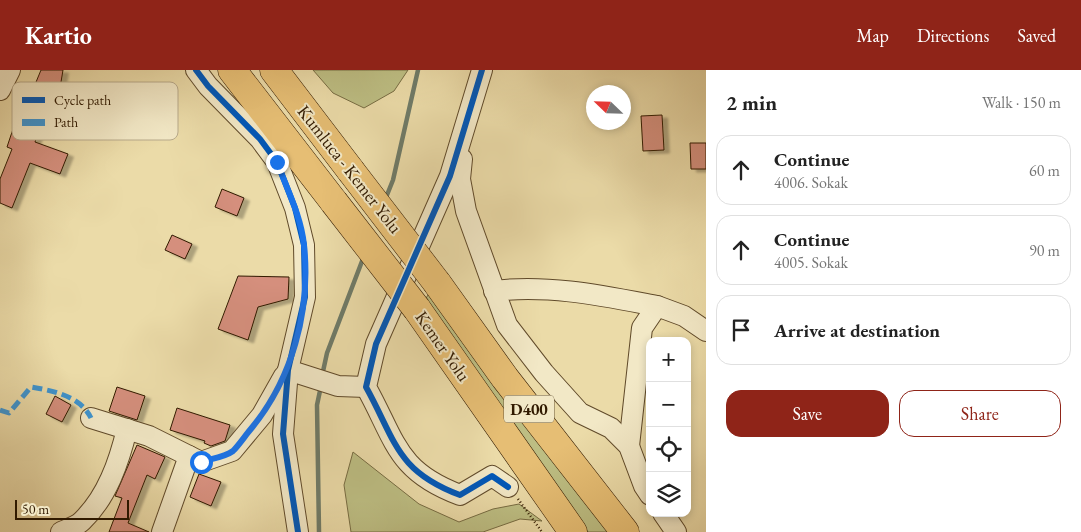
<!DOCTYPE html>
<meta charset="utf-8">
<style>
body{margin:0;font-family:"EB Garamond",serif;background:#f2f2f2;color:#222}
.controls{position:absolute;right:15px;bottom:15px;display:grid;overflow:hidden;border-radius:10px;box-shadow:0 2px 8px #0003}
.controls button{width:45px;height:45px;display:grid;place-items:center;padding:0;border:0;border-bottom:1px solid #e0e0e0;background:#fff;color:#222;font:25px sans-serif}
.compass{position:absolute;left:586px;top:15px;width:45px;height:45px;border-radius:50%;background:#fff;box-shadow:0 2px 8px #0003;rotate:293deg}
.scale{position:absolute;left:15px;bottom:12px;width:114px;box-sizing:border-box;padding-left:5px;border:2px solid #311a00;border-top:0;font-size:14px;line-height:18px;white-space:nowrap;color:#311a00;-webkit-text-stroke:4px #f2e8c6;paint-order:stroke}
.stop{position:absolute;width:15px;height:15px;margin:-11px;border:4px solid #1a73e8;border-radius:50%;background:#fff}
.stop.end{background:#1a73e8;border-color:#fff;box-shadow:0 1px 5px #0008}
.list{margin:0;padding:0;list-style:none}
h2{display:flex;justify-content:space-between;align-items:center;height:65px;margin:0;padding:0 20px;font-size:21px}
h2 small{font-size:16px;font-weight:400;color:#767676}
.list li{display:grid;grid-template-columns:32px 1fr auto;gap:15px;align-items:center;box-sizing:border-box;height:70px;margin:0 10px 10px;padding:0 10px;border:1px solid #e0e0e0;border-radius:15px}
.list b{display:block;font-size:19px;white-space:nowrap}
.list p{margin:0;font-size:16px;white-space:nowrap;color:#767676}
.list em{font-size:16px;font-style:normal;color:#767676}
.actions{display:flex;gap:10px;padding:15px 20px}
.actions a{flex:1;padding:11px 0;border:1px solid #8f2418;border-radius:15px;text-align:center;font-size:18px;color:#8f2418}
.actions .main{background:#8f2418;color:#fff}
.icon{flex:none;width:28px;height:28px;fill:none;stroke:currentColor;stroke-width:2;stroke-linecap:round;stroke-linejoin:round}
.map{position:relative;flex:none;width:706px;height:462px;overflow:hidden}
header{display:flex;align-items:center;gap:30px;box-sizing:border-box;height:70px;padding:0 25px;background:#8f2418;color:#fff}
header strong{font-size:24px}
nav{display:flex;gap:28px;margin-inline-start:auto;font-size:18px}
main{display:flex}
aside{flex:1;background:#fff}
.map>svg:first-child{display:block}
.green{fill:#bdbe83;stroke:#776c42}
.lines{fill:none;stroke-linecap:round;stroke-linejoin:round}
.stream{stroke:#6f7b68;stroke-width:4.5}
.building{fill:#d58f7d;stroke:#311a00;filter:url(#shadow)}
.minor-casing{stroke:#604a2a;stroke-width:22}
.highway-casing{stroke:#311a00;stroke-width:29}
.path{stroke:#311a00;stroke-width:2.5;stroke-dasharray:1 2.5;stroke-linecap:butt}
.minor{stroke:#f2e8c6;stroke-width:20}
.highway{stroke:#e6be74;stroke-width:28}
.highway-bridge-casing{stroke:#311a00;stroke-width:29;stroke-linecap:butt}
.highway-bridge{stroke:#e6be74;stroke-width:28}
.quiet{stroke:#3d94d0;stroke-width:5;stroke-dasharray:10 5;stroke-linecap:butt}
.cycleway-casing{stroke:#f2e8c6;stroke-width:9}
.cycleway{stroke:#0057b8;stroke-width:6}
.route{stroke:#1a73e8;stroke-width:6}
.labels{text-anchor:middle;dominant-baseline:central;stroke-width:4;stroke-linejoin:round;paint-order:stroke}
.shield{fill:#f2e8c6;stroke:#6b583b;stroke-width:1}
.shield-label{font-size:16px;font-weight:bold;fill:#311a00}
.street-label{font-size:18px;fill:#311a00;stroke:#f2e8c6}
.key{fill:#f2e8c6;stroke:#b8aa8b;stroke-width:1}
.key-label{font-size:14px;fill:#311a00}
</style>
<header>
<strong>Kartio</strong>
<nav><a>Map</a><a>Directions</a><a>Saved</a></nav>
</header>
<main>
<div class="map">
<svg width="706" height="462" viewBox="0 0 706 462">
<defs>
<filter id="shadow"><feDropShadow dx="5.5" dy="3" stdDeviation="1" flood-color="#0004"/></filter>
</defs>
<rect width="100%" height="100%" fill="#ebdba8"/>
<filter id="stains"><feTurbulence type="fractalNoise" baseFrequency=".004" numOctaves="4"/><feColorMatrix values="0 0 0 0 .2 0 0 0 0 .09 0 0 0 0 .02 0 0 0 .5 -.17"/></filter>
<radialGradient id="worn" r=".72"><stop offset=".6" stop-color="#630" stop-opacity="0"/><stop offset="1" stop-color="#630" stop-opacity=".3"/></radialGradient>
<g class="green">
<polygon points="313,0 408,0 394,21 364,38 333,23"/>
<polygon points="430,222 612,462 588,462 567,431 422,234"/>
<polygon points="353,382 419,434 459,452 493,439 519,434 542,451 520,449 483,462 351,462 344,415"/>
</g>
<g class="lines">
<g class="stream">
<polyline points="385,130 393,110 418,0"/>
<polyline points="322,306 327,283 364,186"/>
<polyline points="319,462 317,335 321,316"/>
</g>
</g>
<g class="building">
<polygon points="41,0 63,0 61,12 50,40 46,38 35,72 68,84 60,104 30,93 12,138 0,133 0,109 12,79 7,77 16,50 20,51"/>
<polygon points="662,45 664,80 643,81 641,46"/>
<polygon points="690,73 706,73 706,99 691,99"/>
<polygon points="222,119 244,128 237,146 215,137"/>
<polygon points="172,165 192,174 185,189 165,180"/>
<polygon points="238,206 289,207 288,229 258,237 248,270 218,259"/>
<polygon points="117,317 145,326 137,350 109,341"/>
<polygon points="55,326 71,335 62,352 46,344"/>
<polygon points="177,338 230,355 225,371 211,376 204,373 205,371 170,360"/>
<polygon points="137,375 165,387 155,409 147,405 128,453 149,462 109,462 122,428 115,426"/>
<polygon points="199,404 221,412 211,436 190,427"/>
</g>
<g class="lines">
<defs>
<g id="minor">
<polyline points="196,0 208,16 260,69 277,92 295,138 304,175 305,227 288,300 283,364 298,462"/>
<path d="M 482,0 L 450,106 L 376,274 L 366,317 C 396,371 396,401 460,425 L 492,406 L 508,417"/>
<polyline points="0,20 10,0"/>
<polyline points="462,89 460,109 466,141 507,255 544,303 580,343 611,358 629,376 644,416 650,425"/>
<path d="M 494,221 C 548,214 604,226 657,236"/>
<polyline points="288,300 338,316 366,317"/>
<polyline points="91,348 149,366 201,392 232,381 262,345 284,306"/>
<polyline points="629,376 642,258 657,236 684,246 706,261"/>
<polyline points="663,443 676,462"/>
<path d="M 61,462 C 68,459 77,456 82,451 C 107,427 119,392 127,359"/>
<polyline points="162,462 189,386"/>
</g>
<g id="highway">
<polyline points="232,0 334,132"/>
<polyline points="274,0 351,101"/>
<polyline points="437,213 505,308 625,462"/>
<polyline points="417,239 573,462"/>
</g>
</defs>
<use href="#minor" class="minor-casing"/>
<use href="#highway" class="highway-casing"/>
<polyline class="path" points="518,429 542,462"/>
<use href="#minor" class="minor"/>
<use href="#highway" class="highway"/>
<defs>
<g id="highway-bridge">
<polyline points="351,101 437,213"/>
<polyline points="334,132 417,239"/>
</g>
</defs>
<use href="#highway-bridge" class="highway-bridge-casing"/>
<use href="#highway-bridge" class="highway-bridge"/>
<path class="quiet" d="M 0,340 L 9,343 L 31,317 C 54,321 80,326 91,348"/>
<defs>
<g id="cycleway">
<polyline points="196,0 208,16 260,69 277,92 295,138 304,175 305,227 288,300 283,364 298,462"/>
<path d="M 482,0 L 450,106 L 376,274 L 366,317 C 396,371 396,401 460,425 L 492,406 L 508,417"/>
</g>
</defs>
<use href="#cycleway" class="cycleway-casing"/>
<use href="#cycleway" class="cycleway"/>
</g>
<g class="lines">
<path class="route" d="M 201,392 C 210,389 225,387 233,381 C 239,375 245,366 250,360 C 292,310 311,241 304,175 C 301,146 287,119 277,92"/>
</g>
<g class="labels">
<rect class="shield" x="504" y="325.5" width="50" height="27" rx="4"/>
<g class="shield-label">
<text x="529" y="339">D400</text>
</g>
<g class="street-label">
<text transform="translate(350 99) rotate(52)">Kumluca - Kemer Yolu</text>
<text transform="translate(443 276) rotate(55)">Kemer Yolu</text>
</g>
</g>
<rect x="12" y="12" width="166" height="58" rx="8" class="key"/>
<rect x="22" y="27" width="23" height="6" fill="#0057b8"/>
<rect x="22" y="49" width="23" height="7" fill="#3d94d0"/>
<g class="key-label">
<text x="54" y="35">Cycle path</text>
<text x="54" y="57">Path</text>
</g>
<rect width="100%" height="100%" filter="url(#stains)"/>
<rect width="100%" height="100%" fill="url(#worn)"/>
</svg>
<div class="controls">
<button>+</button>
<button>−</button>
<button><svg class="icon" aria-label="locate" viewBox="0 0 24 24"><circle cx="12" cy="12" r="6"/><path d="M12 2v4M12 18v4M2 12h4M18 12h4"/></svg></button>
<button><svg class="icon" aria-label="layers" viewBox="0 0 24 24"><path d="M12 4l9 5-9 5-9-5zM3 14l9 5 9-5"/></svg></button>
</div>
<svg class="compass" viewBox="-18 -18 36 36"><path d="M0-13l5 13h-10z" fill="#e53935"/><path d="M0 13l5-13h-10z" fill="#767676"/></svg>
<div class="scale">50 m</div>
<div class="stop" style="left:201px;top:392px"></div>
<div class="stop end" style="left:277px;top:92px"></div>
</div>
<aside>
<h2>2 min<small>Walk · 150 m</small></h2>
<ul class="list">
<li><svg class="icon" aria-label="ahead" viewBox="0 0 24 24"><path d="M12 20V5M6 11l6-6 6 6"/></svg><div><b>Continue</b><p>4006. Sokak</p></div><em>60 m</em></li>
<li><svg class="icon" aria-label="ahead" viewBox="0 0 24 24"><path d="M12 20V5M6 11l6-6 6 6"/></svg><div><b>Continue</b><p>4005. Sokak</p></div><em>90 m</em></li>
<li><svg class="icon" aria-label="arrive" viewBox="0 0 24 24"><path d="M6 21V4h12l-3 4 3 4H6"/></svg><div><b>Arrive at destination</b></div></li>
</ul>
<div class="actions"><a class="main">Save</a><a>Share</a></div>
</aside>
</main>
